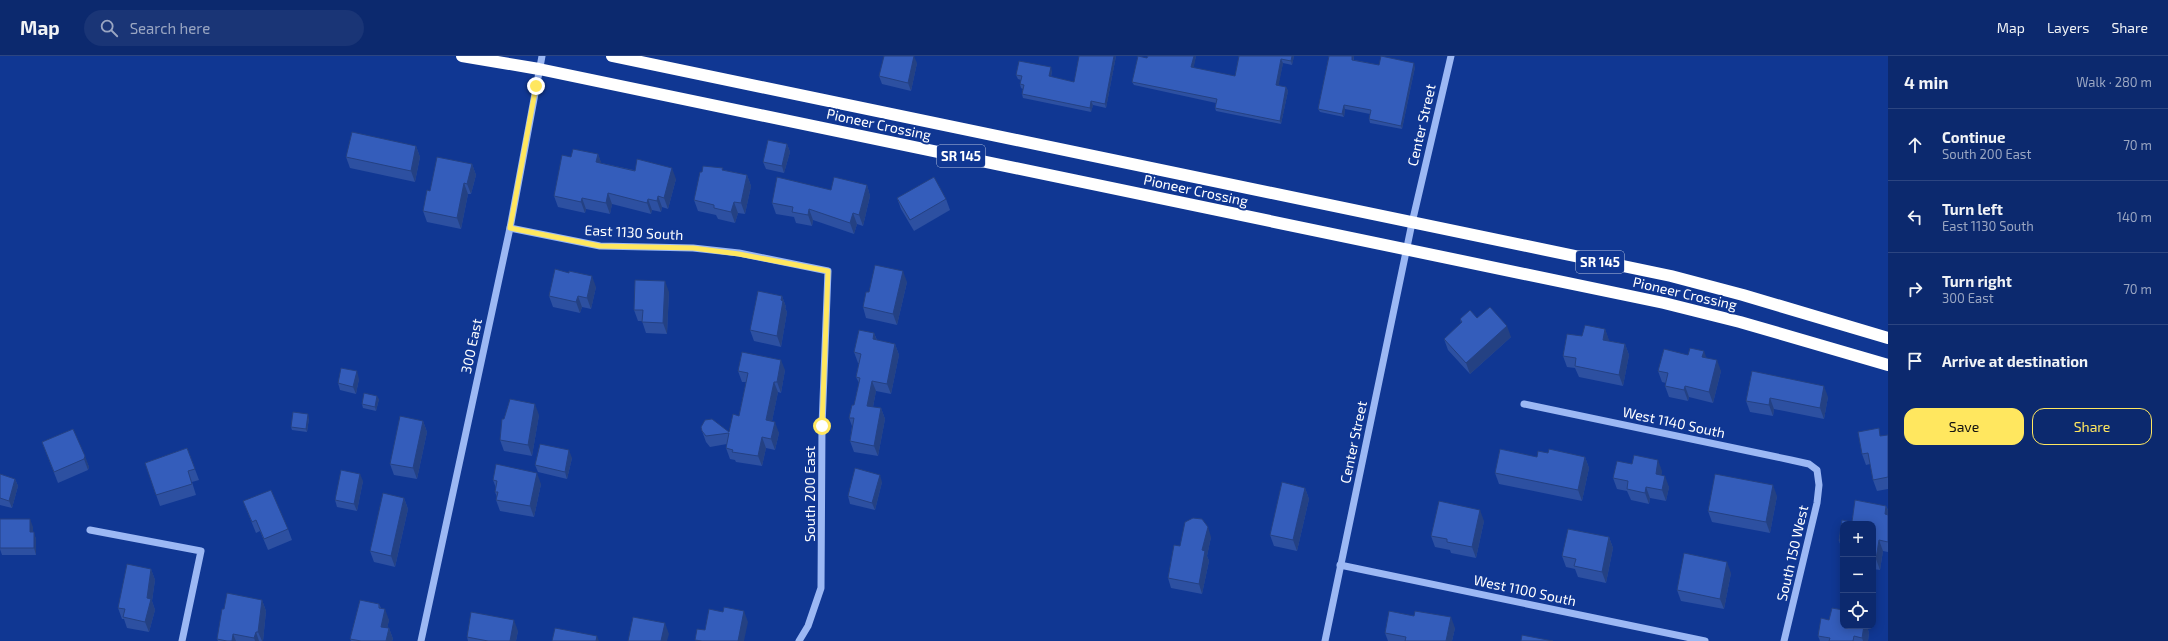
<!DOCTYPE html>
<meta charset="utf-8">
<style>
body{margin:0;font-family:"Exo 2",sans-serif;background:#1a3576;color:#f1f3f6}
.controls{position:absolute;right:12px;bottom:12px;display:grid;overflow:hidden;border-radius:8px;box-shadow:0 2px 10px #0003}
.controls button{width:36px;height:36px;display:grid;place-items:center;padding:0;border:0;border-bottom:1px solid #2c4581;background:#0c296e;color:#f1f3f6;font:20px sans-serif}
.stop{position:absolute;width:12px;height:12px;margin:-9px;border:3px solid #ffe75f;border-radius:50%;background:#fff}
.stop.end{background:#ffe75f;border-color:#fff;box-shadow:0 1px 4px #0008}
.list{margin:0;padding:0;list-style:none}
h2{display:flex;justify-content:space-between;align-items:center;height:52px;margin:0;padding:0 16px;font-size:17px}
h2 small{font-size:13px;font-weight:400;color:#9aa6c2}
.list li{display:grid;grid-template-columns:26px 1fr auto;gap:12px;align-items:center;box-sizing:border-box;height:72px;padding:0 16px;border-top:1px solid #2c4581}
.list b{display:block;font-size:15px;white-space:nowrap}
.list p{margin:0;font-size:13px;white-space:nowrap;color:#9aa6c2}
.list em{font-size:13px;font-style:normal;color:#9aa6c2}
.actions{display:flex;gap:8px;padding:12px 16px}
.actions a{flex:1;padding:9px 0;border:1px solid #ffe75f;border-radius:12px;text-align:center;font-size:14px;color:#ffe75f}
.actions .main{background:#ffe75f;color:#111}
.icon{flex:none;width:22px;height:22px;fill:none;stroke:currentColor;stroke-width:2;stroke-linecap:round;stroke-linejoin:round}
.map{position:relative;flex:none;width:1888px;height:585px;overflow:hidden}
header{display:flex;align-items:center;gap:24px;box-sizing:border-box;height:56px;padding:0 20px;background:#0c296e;border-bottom:1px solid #2c4581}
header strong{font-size:19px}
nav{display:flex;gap:22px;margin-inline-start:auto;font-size:14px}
.search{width:280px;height:36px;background:#1a3576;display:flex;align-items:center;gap:10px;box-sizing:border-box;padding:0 14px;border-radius:22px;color:#9aa6c2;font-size:15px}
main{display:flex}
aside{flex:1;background:#0c296e}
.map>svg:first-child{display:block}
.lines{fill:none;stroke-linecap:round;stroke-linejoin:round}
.minor{stroke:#9cb8f4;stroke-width:7}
.highway{stroke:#fff;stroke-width:12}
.wall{fill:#2d50a1}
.shaded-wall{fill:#244183}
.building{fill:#345dbb;stroke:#244183}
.route{stroke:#ffe75f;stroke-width:5}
.labels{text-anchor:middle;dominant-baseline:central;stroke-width:4;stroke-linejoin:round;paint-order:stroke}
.shield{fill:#103793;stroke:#b7c3df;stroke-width:1}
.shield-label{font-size:13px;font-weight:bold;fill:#fff}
.street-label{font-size:14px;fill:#fff;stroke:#103793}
</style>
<header>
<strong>Map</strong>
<div class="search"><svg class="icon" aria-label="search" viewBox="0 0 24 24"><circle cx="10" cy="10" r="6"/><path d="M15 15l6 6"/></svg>Search here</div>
<nav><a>Map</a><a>Layers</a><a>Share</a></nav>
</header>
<main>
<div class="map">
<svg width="1888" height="585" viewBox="0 0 1888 585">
<rect width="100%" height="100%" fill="#103793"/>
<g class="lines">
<g class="minor">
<polyline points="510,172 600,190 693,192 739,197 828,215 822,370 821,532 808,570 799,585"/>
<polyline points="1524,348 1791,404 1809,408 1817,414 1819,429 1817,447 1784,585"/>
<polyline points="90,474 201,495 182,585"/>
<polyline points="1340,509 1705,585"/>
<polyline points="421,585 510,172 542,0"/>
<polyline points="1325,585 1412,167 1451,0"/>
</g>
<g class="highway">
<polyline points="462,0 539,13 1664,247 1740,266 1888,309"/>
<polyline points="612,0 1671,220 1743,239 1888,282"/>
</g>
</g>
<g class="wall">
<polygon points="1116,0 1106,52 1093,49 1091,56 1023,42 1022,38 1023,33 1021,32 1020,28 1021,24 1018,23 1016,19 1052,15 1051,21 1074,26"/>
<polygon points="1148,0 1196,0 1193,12 1235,20 1239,0 1294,0 1292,9 1283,7 1278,30 1286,31 1288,35 1281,68 1216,55 1215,52 1216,47 1134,29 1132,26 1147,2"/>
<polygon points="1329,0 1354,0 1354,4 1379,9 1415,11 1402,73 1370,67 1369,63 1370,58 1345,53 1344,61 1320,56 1318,53"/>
<polygon points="917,7 911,35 882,28 879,20"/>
<polygon points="787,88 790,96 784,117 766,113 763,106"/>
<polygon points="416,90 420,101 415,126 350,112 346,101"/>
<polygon points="598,98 601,107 676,123 668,153 662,151 661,156 652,154 651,158 612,148 610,158 586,153 585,157 558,151 554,140 571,101"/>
<polygon points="472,108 476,119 471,138 468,138 461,173 427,166 423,155 430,135"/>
<polygon points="723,114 747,119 751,130 745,158 738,157 735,167 718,163 716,159 698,155 694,144 702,116"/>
<polygon points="867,129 870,140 863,170 857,168 854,178 813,164 812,170 796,167 794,161 776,158 772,147 831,134"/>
<polygon points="897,142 946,143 950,154 914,175 901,153"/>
<polygon points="907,226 897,269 866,262 863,251 869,236"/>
<polygon points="596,231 591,253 582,251 580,257 553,251 549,240"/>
<polygon points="669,236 667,278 646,277 642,265 638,265 634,254"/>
<polygon points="782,240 786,251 785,252 787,256 781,291 754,285 750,274"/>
<polygon points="1477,262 1511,281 1470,318 1448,294 1444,283 1461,267 1460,263"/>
<polygon points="1605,273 1609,285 1625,288 1629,299 1623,330 1579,321 1575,312 1567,311 1563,300 1582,280"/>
<polygon points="874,277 877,284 895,288 899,299 891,338 876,335 873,351 881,352 885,363 878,400 854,396 850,385 852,370 849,362 854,349 859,327 856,321 859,307 858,307 854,296"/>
<polygon points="1688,299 1706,302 1721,315 1713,347 1689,341 1688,345 1669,341 1665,330 1666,327 1662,326 1658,315"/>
<polygon points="785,314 781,337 778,336 772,365 779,377 775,394 766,392 762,410 736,406 735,404 730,403 726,392 727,388 710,391 706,386 702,375 729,376 739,360 746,326 742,326 738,315"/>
<polygon points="1752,315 1828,341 1824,363 1774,353 1773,360 1750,356 1746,345"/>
<polygon points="359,323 356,338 340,334 338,327"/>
<polygon points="379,343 376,355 363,352 362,348"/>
<polygon points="539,359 532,400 504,395 500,384 504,363"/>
<polygon points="309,362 307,376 292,374 291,371"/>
<polygon points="423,365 427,376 417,423 394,419 390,408"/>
<polygon points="73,373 89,411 88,414 58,427 42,386"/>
<polygon points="1888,379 1888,433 1877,435 1873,424 1870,408 1866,409 1862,398 1882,380"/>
<polygon points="187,392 199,424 192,426 196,439 160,450 145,407"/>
<polygon points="1548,397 1585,401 1589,412 1582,445 1499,428 1495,417 1537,401"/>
<polygon points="572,402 567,423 538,416 535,409"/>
<polygon points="1662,415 1661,419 1669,431 1666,445 1650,442 1649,448 1631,444 1627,435 1617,433 1613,422"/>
<polygon points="0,418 15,423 18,430 12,452 0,449"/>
<polygon points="493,424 541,428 534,461 500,455 496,444 497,441 495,436 496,432"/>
<polygon points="363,425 357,455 337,451 335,444"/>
<polygon points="882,426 875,454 850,448 848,440"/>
<polygon points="1305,432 1309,443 1297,495 1274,490 1270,479"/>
<polygon points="1777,440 1770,477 1712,466 1708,455"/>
<polygon points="404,442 408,453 395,511 374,506 370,495"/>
<polygon points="1855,444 1886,450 1888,454 1888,496 1883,495 1880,514 1873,513 1873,468 1843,468 1843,496 1839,485 1842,464 1852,466"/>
<polygon points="243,445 288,473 292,484 268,494 260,475 256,477"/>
<polygon points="0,463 33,471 33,476 36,483 36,499 2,499 0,493"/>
<polygon points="1484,465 1476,502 1451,497 1450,494 1435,491 1431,480"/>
<polygon points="1211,481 1207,500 1209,505 1202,538 1171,532 1168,522 1180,490"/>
<polygon points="1609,481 1613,492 1606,527 1578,521 1575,513 1566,511 1562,500"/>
<polygon points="151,513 155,524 152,545 155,554 149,576 127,572 124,563 122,563 118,552"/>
<polygon points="1731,517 1724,553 1681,545 1677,534"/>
<polygon points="262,544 266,555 263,585 218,585 217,583 224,553"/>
<polygon points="379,548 381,552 389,564 387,572 389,572 393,583 392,585 351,585 350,583"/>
<polygon points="1843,570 1867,570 1869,577 1868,585 1820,585 1818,580"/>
<polygon points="1455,572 1452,585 1388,585 1385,577"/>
<polygon points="518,575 516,585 468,585 467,581"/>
</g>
<g class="shaded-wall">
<polygon points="914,0 917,7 911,35 908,27"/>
<polygon points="1114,0 1116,0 1106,52 1105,48"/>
<polygon points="1194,0 1196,0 1193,15 1191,11"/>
<polygon points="1292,0 1294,0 1292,9 1291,5"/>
<polygon points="1352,0 1354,0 1353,7 1352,4"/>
<polygon points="1281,3 1283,7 1278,33 1276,29"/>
<polygon points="1414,7 1415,11 1402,73 1401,70"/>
<polygon points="1051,11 1052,15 1050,24 1049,20"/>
<polygon points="1286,31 1288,35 1281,68 1280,65"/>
<polygon points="1091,45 1093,49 1091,56 1090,52"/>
<polygon points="1344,49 1345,53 1344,61 1342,58"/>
<polygon points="787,88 790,96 784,117 782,110"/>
<polygon points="416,90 420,101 415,126 411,115"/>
<polygon points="598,98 602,109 596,106"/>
<polygon points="472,108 476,119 471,138 467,128"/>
<polygon points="672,112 676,123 668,153 664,142"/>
<polygon points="747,119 751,130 745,158 741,147"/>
<polygon points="464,127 468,138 461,173 457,162"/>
<polygon points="867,129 870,140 863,170 859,159"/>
<polygon points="608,137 612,148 610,158 606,147"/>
<polygon points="658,140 662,151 661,156 657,145"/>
<polygon points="582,142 586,153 585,157 581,146"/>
<polygon points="648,143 652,154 651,158 647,147"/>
<polygon points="734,146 738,157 735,167 731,156"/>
<polygon points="809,153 813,164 812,170 808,159"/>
<polygon points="853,157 857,168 854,178 850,167"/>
<polygon points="903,215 907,226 897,269 893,258"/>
<polygon points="592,220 596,231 591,253 587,242"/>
<polygon points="665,225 669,236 667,278 663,267"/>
<polygon points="578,240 582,251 580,257 576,246"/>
<polygon points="782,240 786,251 785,252 787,256 781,291 777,280 781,244"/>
<polygon points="1507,270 1511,281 1470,318 1466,307"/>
<polygon points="1605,273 1609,284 1607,295 1603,284"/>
<polygon points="874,277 878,288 873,283"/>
<polygon points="895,288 899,299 891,338 887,328"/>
<polygon points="1625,288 1629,299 1623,330 1619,319"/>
<polygon points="1704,295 1708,306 1702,301"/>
<polygon points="781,304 785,314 781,337 777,326"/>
<polygon points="1717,304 1721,315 1713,347 1709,336"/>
<polygon points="357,315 359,323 356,338 353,331"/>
<polygon points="872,325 876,335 871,361 867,350"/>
<polygon points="774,326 778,336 770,375 766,364"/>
<polygon points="1685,330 1689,341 1688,345 1684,334"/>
<polygon points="1824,330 1828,341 1824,363 1820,352"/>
<polygon points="377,340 379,343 376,355 375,351"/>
<polygon points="1770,342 1774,353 1773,360 1769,349"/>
<polygon points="535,348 539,359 532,400 528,389"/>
<polygon points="881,352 885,363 878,400 874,390"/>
<polygon points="308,358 309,362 307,376 306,373"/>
<polygon points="423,365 427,376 417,423 413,412"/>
<polygon points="775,366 779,377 775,394 771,383"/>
<polygon points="762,381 766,392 762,410 758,400"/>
<polygon points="569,394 572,402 567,423 565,416"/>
<polygon points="85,400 89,411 88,414 84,403"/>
<polygon points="1585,401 1589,412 1582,445 1578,434"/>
<polygon points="1658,404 1662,415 1660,429 1656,418"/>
<polygon points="537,417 541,428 534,461 530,450"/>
<polygon points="360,418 363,425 357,455 354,448"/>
<polygon points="880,419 882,426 875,454 872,447"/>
<polygon points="1665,420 1669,431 1666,445 1662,434"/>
<polygon points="15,423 18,430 12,452 9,445"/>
<polygon points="1773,429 1777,440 1770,477 1766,466"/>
<polygon points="1646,431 1650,442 1649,448 1645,437"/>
<polygon points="1305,432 1309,443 1297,495 1293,484"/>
<polygon points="404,442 408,453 395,511 391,500"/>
<polygon points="1886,450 1888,454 1888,467 1885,458"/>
<polygon points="1480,454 1484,465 1476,502 1472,491"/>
<polygon points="30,463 33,471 33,483 30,476"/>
<polygon points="1208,471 1211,481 1207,500 1209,505 1202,538 1199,528 1202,494"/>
<polygon points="34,476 36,483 36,499 34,492"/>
<polygon points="1609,481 1613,492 1606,527 1602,516"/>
<polygon points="1879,484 1883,495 1880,514 1876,503"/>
<polygon points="1727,506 1731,517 1724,553 1720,543"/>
<polygon points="151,513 155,524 152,545 155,554 149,576 145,566 147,542"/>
<polygon points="262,544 266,555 263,585 262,585 258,576"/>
<polygon points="385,553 389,564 385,582 381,571"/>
<polygon points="744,555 748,566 744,585 738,585"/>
<polygon points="1451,561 1455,572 1452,585 1446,585"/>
<polygon points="514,564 518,575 516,585 510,585"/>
<polygon points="665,567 669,578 667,585 661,585"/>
<polygon points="1864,570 1867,570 1869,577 1868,585 1863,585 1862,582"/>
<polygon points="389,572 393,583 392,585 386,585"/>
<polygon points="256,576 259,585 255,585 254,582"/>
<polygon points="233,578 236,585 232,585"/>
<polygon points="597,580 599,585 596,585"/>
</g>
<g class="building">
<polygon points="884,0 914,0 908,27 879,20"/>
<polygon points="1079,0 1114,0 1105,48 1091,45 1090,52 1022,38 1024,29 1020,28 1022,20 1016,19 1019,5 1051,11 1049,20 1074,26"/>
<polygon points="1138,0 1147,2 1148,0 1194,0 1191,11 1235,20 1239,0 1292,0 1291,5 1281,3 1276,29 1286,31 1280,65 1215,52 1217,43 1132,26"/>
<polygon points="1329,0 1352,0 1352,4 1379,9 1381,0 1414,7 1401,70 1369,63 1371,54 1344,49 1342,58 1318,53"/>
<polygon points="352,76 416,90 411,115 346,101"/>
<polygon points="768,84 787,88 782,110 763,106"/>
<polygon points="573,93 598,98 596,106 635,115 637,103 672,112 664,142 658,140 657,145 648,143 647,147 608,137 606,147 582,142 581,146 554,140 562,99 571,101"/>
<polygon points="437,101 472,108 467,128 464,127 457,162 423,155 427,134 430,135"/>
<polygon points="703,110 723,112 722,114 747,119 741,147 734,146 731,156 714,152 714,149 694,144 700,116 702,116"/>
<polygon points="777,121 831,134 834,121 867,129 859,159 853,157 850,167 809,153 808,159 792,156 793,151 772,147"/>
<polygon points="934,121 946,143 910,164 897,142"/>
<polygon points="875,209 903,215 893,258 863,251 866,236 869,236"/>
<polygon points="555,213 569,217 569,215 592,220 587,242 578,240 576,246 549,240"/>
<polygon points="635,224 665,225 663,267 642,266 643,254 634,254"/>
<polygon points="758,235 782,240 781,244 783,245 777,280 750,274"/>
<polygon points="1490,251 1507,270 1466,307 1444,283 1462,266 1460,263 1470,254 1477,262"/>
<polygon points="1585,269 1605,273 1603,284 1625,288 1619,319 1575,310 1576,302 1563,300 1567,278 1582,280"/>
<polygon points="859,274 874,277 873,283 895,288 887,328 872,325 867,350 881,352 874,390 850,385 854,362 849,362 852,349 854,349 860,322 856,321 861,298 854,296"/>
<polygon points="1690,292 1704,295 1702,301 1717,304 1709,336 1685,330 1684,334 1665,330 1668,317 1658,315 1664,293 1688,299"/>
<polygon points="742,296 781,304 777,326 774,326 766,364 775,366 771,383 762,381 758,400 732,396 733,394 726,392 729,377 706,380 702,375 701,371 705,364 712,363 729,376 733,358 739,360 748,317 738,315"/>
<polygon points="341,312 357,315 353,331 338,327"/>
<polygon points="1752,315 1824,330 1820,352 1770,342 1769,349 1746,345"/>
<polygon points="364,337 377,340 375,351 362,348"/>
<polygon points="510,343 535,348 528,389 500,384 502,363 504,363"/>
<polygon points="293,356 308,358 306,373 291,371"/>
<polygon points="400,360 423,365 413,412 390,408"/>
<polygon points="1879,372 1880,380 1888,379 1888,421 1873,424 1868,397 1862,398 1858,376"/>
<polygon points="73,373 85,400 84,403 54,416 42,386"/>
<polygon points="540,388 569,394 565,416 535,409"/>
<polygon points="187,392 195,413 188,415 192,428 156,439 145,407"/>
<polygon points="1500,393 1537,401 1538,395 1548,397 1549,393 1585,401 1578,434 1495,417"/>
<polygon points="1634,399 1658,404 1656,418 1665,420 1662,434 1646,431 1645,437 1627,433 1628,425 1613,422 1617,405 1632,408"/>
<polygon points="496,408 537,417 530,450 496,444 498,436 495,436 497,425 493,424"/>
<polygon points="855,412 880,419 872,447 848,440"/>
<polygon points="341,414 360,418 354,448 335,444"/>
<polygon points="0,418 15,423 9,445 0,442"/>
<polygon points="1715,418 1773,429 1766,466 1708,455"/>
<polygon points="1282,426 1305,432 1293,484 1270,479"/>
<polygon points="271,434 288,473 264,483 256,464 252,466 243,445"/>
<polygon points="383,437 404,442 391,500 370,495"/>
<polygon points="1855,444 1886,450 1885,458 1888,459 1888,486 1879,484 1876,503 1873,503 1873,468 1843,468 1843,486 1839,485 1842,464 1852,466"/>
<polygon points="1439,445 1480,454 1472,491 1447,486 1447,483 1431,480"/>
<polygon points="1193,462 1202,463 1208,471 1202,494 1205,495 1199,528 1168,522 1174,489 1180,490 1185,466"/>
<polygon points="0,463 30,463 30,476 34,476 34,492 0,492"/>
<polygon points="1568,473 1609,481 1602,516 1574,510 1576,503 1562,500"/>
<polygon points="1684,497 1727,506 1720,543 1677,534"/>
<polygon points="127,508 151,513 147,542 151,543 145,566 123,561 125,553 118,552"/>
<polygon points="227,537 262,544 258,576 256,576 254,582 233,578 232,585 227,585 217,583 222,553 224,553"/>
<polygon points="360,544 379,548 379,552 385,553 381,571 389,572 386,585 361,585 350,583"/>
<polygon points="724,551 744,555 738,585 702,585 695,584 697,573 705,574 709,553 723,556"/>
<polygon points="1832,552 1843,554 1843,570 1864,570 1862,582 1854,580 1853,585 1829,585 1830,582 1818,580 1821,562 1829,564"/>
<polygon points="1389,555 1414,560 1415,555 1451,561 1446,585 1405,585 1406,581 1385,577"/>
<polygon points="471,556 514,564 510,585 488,585 467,581"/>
<polygon points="633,561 665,567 661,585 628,585"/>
<polygon points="555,572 597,580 596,585 552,585"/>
<polygon points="1522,579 1553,585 1521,585"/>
</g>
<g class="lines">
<polyline class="route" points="536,30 510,172 600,190 693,192 739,198 828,215 822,370"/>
</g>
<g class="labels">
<g class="shield">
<rect x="937" y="89" width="48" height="22" rx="3"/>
<rect x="1576" y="195" width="48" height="22" rx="3"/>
</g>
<g class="shield-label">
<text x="961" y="100">SR 145</text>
<text x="1600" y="206">SR 145</text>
</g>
<g class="street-label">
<text transform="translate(879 68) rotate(12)">Pioneer Crossing</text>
<text transform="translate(1421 69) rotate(-77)">Center Street</text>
<text transform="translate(1196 134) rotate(12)">Pioneer Crossing</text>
<text transform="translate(634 176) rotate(3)">East 1130 South</text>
<text transform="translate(1685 237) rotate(13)">Pioneer Crossing</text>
<text transform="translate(471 290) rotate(-78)">300 East</text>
<text transform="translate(1674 366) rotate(12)">West 1140 South</text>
<text transform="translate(1353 386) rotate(-78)">Center Street</text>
<text transform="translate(809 438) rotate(-90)">South 200 East</text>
<text transform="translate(1792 497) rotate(-77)">South 150 West</text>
<text transform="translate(1525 534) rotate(12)">West 1100 South</text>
</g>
</g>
</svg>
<div class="controls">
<button>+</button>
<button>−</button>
<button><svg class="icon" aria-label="locate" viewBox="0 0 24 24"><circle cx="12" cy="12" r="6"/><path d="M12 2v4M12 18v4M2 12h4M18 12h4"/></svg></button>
</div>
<div class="stop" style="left:822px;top:370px"></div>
<div class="stop end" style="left:536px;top:30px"></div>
</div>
<aside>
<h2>4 min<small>Walk · 280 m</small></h2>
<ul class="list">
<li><svg class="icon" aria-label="ahead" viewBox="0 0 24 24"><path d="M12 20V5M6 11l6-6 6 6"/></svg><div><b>Continue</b><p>South 200 East</p></div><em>70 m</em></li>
<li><svg class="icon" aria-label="left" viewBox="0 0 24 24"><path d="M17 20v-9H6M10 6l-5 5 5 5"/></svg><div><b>Turn left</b><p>East 1130 South</p></div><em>140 m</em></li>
<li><svg class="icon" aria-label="right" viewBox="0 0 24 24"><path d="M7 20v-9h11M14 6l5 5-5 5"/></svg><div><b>Turn right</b><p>300 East</p></div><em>70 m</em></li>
<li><svg class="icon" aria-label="arrive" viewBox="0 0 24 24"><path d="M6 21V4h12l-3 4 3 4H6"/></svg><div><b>Arrive at destination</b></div></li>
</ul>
<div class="actions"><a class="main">Save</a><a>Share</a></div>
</aside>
</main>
